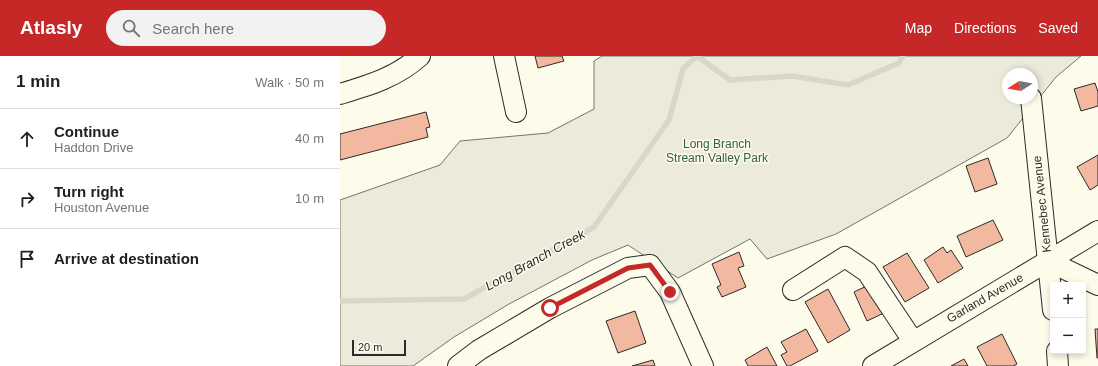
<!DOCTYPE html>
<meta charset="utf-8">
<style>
body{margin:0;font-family:Helvetica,sans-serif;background:#f2f2f2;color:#202124}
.controls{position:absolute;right:12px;bottom:12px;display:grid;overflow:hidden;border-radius:4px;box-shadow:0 2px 6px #0003}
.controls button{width:36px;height:36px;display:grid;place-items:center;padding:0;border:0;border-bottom:1px solid #e0e0e0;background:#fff;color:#202124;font:20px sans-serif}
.compass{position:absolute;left:662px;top:12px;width:36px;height:36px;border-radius:50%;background:#fff;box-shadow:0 2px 6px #0003;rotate:259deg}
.scale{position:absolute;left:12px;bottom:10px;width:54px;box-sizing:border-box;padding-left:4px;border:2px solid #2b2b2b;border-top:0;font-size:11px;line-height:14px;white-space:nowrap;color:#2b2b2b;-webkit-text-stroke:3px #fdfbea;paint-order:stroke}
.stop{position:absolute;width:12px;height:12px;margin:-9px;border:3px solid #c62828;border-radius:50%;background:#fff}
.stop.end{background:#c62828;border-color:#fff;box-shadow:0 1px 4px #0008}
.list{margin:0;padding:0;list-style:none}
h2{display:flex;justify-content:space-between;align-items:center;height:52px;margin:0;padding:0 16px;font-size:17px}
h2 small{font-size:13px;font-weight:400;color:#757577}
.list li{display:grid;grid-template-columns:26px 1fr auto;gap:12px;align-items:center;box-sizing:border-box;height:60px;padding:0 16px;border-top:1px solid #e0e0e0}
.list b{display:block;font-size:15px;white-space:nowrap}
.list p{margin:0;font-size:13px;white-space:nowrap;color:#757577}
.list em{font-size:13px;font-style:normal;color:#757577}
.icon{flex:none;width:22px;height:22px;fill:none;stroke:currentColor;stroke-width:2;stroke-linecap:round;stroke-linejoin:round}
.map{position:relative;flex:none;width:758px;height:310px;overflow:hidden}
header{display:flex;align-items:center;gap:24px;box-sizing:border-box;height:56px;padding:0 20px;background:#c62828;color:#fff}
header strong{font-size:19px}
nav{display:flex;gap:22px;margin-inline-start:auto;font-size:14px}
.search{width:280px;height:36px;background:#f2f2f2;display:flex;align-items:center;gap:10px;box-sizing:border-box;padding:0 14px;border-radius:22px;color:#757577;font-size:15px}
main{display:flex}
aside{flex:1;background:#fff}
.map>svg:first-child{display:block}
.green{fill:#ecebdb;stroke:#74746e;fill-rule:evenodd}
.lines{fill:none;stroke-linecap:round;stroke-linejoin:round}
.stream{stroke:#d8d7c9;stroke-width:5.5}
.building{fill:#f2b8a0;stroke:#2b2b2b}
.minor-casing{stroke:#2b2b2b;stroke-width:22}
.minor{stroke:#fdfbea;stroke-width:20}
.route{stroke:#c62828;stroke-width:5}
.labels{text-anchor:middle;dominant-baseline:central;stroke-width:3;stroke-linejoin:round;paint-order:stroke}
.park-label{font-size:12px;fill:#34623c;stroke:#fdfbea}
.street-label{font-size:12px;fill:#2b2b2b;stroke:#fdfbea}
.water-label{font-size:13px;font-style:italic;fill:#2b2b2b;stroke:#fdfbea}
</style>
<header>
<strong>Atlasly</strong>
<div class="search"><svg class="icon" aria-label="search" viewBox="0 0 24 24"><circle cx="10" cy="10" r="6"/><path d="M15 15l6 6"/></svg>Search here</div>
<nav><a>Map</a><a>Directions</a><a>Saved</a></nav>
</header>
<main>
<aside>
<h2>1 min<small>Walk · 50 m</small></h2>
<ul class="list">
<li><svg class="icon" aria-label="ahead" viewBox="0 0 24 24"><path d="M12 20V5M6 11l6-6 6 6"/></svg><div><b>Continue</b><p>Haddon Drive</p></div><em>40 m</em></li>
<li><svg class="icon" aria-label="right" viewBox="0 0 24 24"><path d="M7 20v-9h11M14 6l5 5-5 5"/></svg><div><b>Turn right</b><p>Houston Avenue</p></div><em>10 m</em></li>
<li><svg class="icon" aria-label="arrive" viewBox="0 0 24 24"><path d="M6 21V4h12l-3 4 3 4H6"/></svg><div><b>Arrive at destination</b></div></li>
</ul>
</aside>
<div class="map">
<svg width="758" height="310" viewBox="0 0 758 310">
<rect width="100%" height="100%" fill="#fdfbea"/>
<path class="green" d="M 262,0 L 741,0 L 716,21 L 667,82 L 496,178 L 427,203 L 410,183 L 338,222 L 288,189 L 252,204 L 169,248 L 114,281 L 73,310 L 0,310 L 0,144 L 100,109 L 120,85 L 208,77 L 254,53 L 254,5 ZM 668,18 L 692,18 L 692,42 L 668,42 Z"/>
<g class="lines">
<polyline class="stream" points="0,245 124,243 254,171 329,64 343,13 357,0 390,24 452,20 508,29 559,7 563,0"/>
</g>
<g class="building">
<polygon points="195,0 222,0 224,5 198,12"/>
<polygon points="755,27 758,36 758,50 741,55 734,33"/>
<polygon points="86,56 90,71 86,72 88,81 0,104 0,78"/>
<polygon points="758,99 758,129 750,134 737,111"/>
<polygon points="648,102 657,128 635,136 626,110"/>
<polygon points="653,164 663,184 626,201 617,180"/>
<polygon points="603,191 607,197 611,194 623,212 598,227 584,204"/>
<polygon points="399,196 404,210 398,212 406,231 382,241 377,231 381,229 372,208"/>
<polygon points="567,197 589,232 565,246 543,211"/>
<polygon points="533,227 546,256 527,265 514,236"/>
<polygon points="488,233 510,274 488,287 465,246"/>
<polygon points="295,255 306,287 278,297 266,265"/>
<polygon points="466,273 478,295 450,310 447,310 441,299 447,296 441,286"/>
<polygon points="755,273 758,273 758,302 757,302"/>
<polygon points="662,278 677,308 673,310 647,310 637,291"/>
<polygon points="427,291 437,310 408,310 405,304"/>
<polygon points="624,303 628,310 611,310"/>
<polygon points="313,304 315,310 292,310"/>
</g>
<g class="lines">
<defs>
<g id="minor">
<polyline points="164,0 176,56"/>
<path d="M 0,38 C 30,29 57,21 80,0"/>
<polyline points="691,42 713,254"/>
<polyline points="708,205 758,229"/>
<polyline points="453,234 505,201 527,216 573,285"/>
<polyline points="717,295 718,310"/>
<polyline points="118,310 139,294 210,252 288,212 310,209 330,236 363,310"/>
<polyline points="533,310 758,175"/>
</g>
</defs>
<use href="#minor" class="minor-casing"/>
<use href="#minor" class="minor"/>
</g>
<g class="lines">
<polyline class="route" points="210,252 288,212 310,209 330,236"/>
</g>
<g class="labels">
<g class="park-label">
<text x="377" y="88">Long Branch<tspan x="377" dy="14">Stream Valley Park</tspan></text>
</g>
<g class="street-label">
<text transform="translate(702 148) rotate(-96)">Kennebec Avenue</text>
<text transform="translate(645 242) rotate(-30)">Garland Avenue</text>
</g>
<g class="water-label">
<text transform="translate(195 204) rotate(-29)">Long Branch Creek</text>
</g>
</g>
</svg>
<div class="controls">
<button>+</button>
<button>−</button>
</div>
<svg class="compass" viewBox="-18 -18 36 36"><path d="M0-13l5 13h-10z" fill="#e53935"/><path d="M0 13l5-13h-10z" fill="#757577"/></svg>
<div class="scale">20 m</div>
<div class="stop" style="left:210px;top:252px"></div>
<div class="stop end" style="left:330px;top:236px"></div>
</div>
</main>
